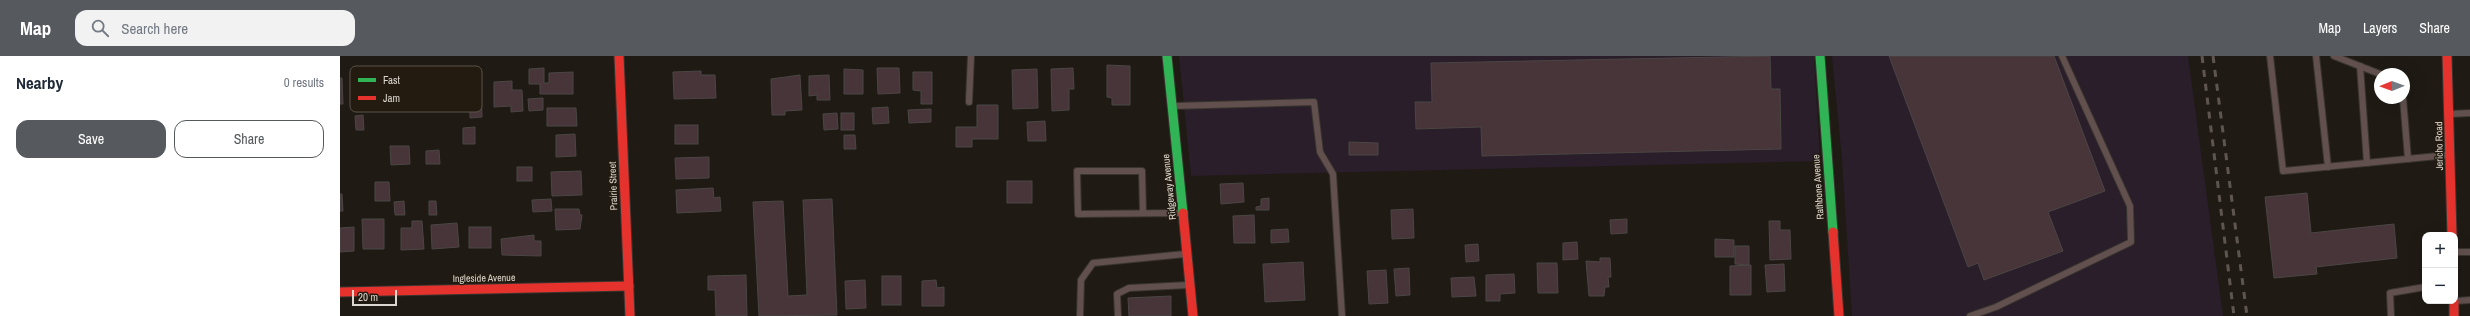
<!DOCTYPE html>
<meta charset="utf-8">
<style>
body{margin:0;font-family:"Archivo Narrow",sans-serif;background:#f2f2f3;color:#1f2937}
.controls{position:absolute;right:12px;bottom:12px;display:grid;overflow:hidden;border-radius:8px;box-shadow:0 4px 16px #0002}
.controls button{width:36px;height:36px;display:grid;place-items:center;padding:0;border:0;border-bottom:1px solid #e0e1e3;background:#fff;color:#1f2937;font:20px sans-serif}
.compass{position:absolute;left:2034px;top:12px;width:36px;height:36px;border-radius:50%;background:#fff;box-shadow:0 4px 16px #0002;rotate:269deg}
.scale{position:absolute;left:12px;bottom:10px;width:45px;box-sizing:border-box;padding-left:4px;border:2px solid #ddd7d0;border-top:0;font-size:11px;line-height:14px;white-space:nowrap;color:#ddd7d0;-webkit-text-stroke:3px #231b10;paint-order:stroke}
.list{margin:0;padding:0;list-style:none}
h2{display:flex;justify-content:space-between;align-items:center;height:52px;margin:0;padding:0 16px;font-size:17px}
h2 small{font-size:13px;font-weight:400;color:#747a83}
.actions{display:flex;gap:8px;padding:12px 16px}
.actions a{flex:1;padding:9px 0;border:1px solid #565a5e;border-radius:12px;text-align:center;font-size:14px;color:#565a5e}
.actions .main{background:#565a5e;color:#fff}
.icon{flex:none;width:22px;height:22px;fill:none;stroke:currentColor;stroke-width:2;stroke-linecap:round;stroke-linejoin:round}
.map{position:relative;flex:none;width:2130px;height:260px;overflow:hidden}
header{display:flex;align-items:center;gap:24px;box-sizing:border-box;height:56px;padding:0 20px;background:#565a5e;color:#fff}
header strong{font-size:19px}
nav{display:flex;gap:22px;margin-inline-start:auto;font-size:14px}
.search{width:280px;height:36px;background:#f2f2f3;display:flex;align-items:center;gap:10px;box-sizing:border-box;padding:0 14px;border-radius:12px;color:#747a83;font-size:15px}
main{display:flex}
aside{flex:1;background:#fff}
.map>svg:first-child{display:block}
.industrial{fill:#291e29}
.building{fill:#47353a;stroke:#4b4644}
.lines{fill:none;stroke-linecap:round;stroke-linejoin:round}
.lane-casing{stroke:#39342f;stroke-width:8}
.fast-casing{stroke:#39342f;stroke-width:11}
.jam-casing{stroke:#39342f;stroke-width:11}
.lane{stroke:#61504e;stroke-width:6}
.fast{stroke:#30b455;stroke-width:9}
.jam{stroke:#e5322d;stroke-width:9}
.rail{stroke:#5f5550;stroke-width:3;stroke-dasharray:7 7;stroke-linecap:butt}
.labels{text-anchor:middle;dominant-baseline:central;stroke-width:3;stroke-linejoin:round;paint-order:stroke}
.street-label{font-size:10px;fill:#ddd7d0;stroke:#231b10}
.key{fill:#231b10;stroke:#5b534a;stroke-width:1}
.key-label{font-size:11px;fill:#ddd7d0}
</style>
<header>
<strong>Map</strong>
<div class="search"><svg class="icon" aria-label="search" viewBox="0 0 24 24"><circle cx="10" cy="10" r="6"/><path d="M15 15l6 6"/></svg>Search here</div>
<nav><a>Map</a><a>Layers</a><a>Share</a></nav>
</header>
<main>
<aside>
<h2>Nearby<small>0 results</small></h2>
<ul class="list">
</ul>
<div class="actions"><a class="main">Save</a><a>Share</a></div>
</aside>
<div class="map">
<svg width="2130" height="260" viewBox="0 0 2130 260">
<rect width="100%" height="100%" fill="#1f1a14"/>
<g class="industrial">
<polygon points="839,0 1474,0 1480,105 851,120"/>
<polygon points="1492,0 1848,0 1883,260 1512,260 1502,104"/>
</g>
<g class="building">
<polygon points="1430,0 1431,33 1440,33 1441,93 1142,100 1141,71 1076,73 1075,46 1092,46 1091,7"/>
<polygon points="1549,0 1714,0 1765,135 1708,156 1723,195 1644,224 1638,207 1628,211"/>
<polygon points="767,9 790,10 790,49 772,49 772,42 767,41"/>
<polygon points="204,12 204,27 209,27 209,17 233,16 233,38 200,38 200,28 189,28 189,13"/>
<polygon points="537,12 559,12 560,37 538,38"/>
<polygon points="733,12 734,33 729,33 729,54 712,55 711,13"/>
<polygon points="504,13 523,14 523,38 504,38"/>
<polygon points="697,13 698,52 673,53 672,14"/>
<polygon points="361,15 361,19 375,19 376,42 334,43 333,16"/>
<polygon points="573,16 592,16 592,48 581,48 581,35 573,34"/>
<polygon points="460,19 462,54 445,55 445,59 432,59 431,23"/>
<polygon points="489,19 490,44 477,44 477,39 469,40 469,20"/>
<polygon points="0,22 2,22 3,48 0,48"/>
<polygon points="121,25 141,25 142,61 130,62 130,52 122,53"/>
<polygon points="172,25 172,34 182,34 183,55 171,56 171,50 154,51 154,26"/>
<polygon points="203,42 203,54 189,55 188,43"/>
<polygon points="637,49 658,49 658,83 632,83 632,91 616,91 616,71 637,71"/>
<polygon points="548,51 549,67 533,68 532,52"/>
<polygon points="207,52 236,52 237,70 207,70"/>
<polygon points="591,53 591,66 569,67 568,54"/>
<polygon points="497,57 498,73 484,74 483,58"/>
<rect x="501" y="57" width="13" height="17"/>
<polygon points="23,59 24,74 16,74 15,60"/>
<polygon points="705,65 706,85 688,85 687,66"/>
<rect x="335" y="69" width="23" height="19"/>
<polygon points="135,71 135,88 123,88 123,72"/>
<polygon points="235,78 236,100 216,101 216,79"/>
<polygon points="504,79 515,79 516,93 504,93"/>
<polygon points="1009,86 1038,87 1038,99 1009,99"/>
<polygon points="50,90 69,90 70,108 51,109"/>
<polygon points="99,94 100,108 86,108 86,95"/>
<polygon points="369,101 369,122 336,123 335,102"/>
<rect x="177" y="111" width="15" height="14"/>
<polygon points="241,115 242,139 212,140 211,116"/>
<rect x="667" y="125" width="25" height="22"/>
<polygon points="35,126 49,126 50,145 35,145"/>
<polygon points="903,127 904,146 881,148 880,128"/>
<polygon points="373,132 374,142 380,141 381,155 337,157 336,134"/>
<polygon points="1967,137 1971,177 2054,168 2057,202 1976,211 1977,218 1934,222 1925,141"/>
<polygon points="0,138 2,138 3,155 0,155"/>
<polygon points="929,142 929,154 916,154 916,151 921,150 921,143"/>
<polygon points="211,143 212,155 193,156 192,144"/>
<polygon points="492,143 497,259 419,260 413,146 443,145 448,240 467,239 463,144"/>
<polygon points="64,145 65,159 55,159 54,146"/>
<polygon points="89,145 96,145 97,159 89,159"/>
<polygon points="215,153 239,153 240,159 242,159 240,173 216,174"/>
<polygon points="1073,153 1074,182 1052,183 1051,154"/>
<polygon points="914,159 915,187 894,187 893,160"/>
<polygon points="22,163 44,163 44,193 23,193"/>
<polygon points="1287,163 1287,177 1271,178 1270,164"/>
<polygon points="72,165 82,165 84,193 61,194 61,172 72,172"/>
<polygon points="1429,165 1440,165 1440,174 1450,174 1451,203 1430,204"/>
<polygon points="117,167 119,191 92,193 91,169"/>
<polygon points="14,171 14,195 0,196 0,172"/>
<rect x="129" y="171" width="22" height="21"/>
<polygon points="948,173 949,186 931,187 931,174"/>
<polygon points="194,179 194,185 201,185 201,200 162,199 161,183"/>
<polygon points="1375,183 1394,184 1394,201 1375,201"/>
<polygon points="1237,186 1238,203 1223,204 1223,187"/>
<polygon points="1138,188 1139,205 1126,206 1125,189"/>
<polygon points="1395,190 1409,190 1409,209 1395,208"/>
<polygon points="1260,202 1270,202 1271,221 1268,221 1269,231 1265,231 1264,240 1249,240 1246,205 1260,206"/>
<polygon points="963,206 965,244 925,246 923,208"/>
<polygon points="1197,207 1217,207 1218,237 1198,237"/>
<polygon points="1444,208 1445,235 1427,236 1425,209"/>
<polygon points="1411,209 1411,239 1390,239 1390,210"/>
<polygon points="1069,212 1070,239 1056,240 1054,213"/>
<polygon points="1046,214 1048,247 1029,248 1027,215"/>
<polygon points="1174,218 1175,237 1160,238 1160,245 1146,245 1146,219"/>
<polygon points="406,219 407,260 376,260 375,234 368,234 368,220"/>
<rect x="542" y="220" width="19" height="29"/>
<polygon points="1134,221 1136,240 1112,241 1111,222"/>
<polygon points="525,224 526,252 506,253 505,225"/>
<polygon points="596,224 597,232 604,231 604,250 582,250 582,225"/>
<polygon points="831,240 831,260 789,260 788,242"/>
</g>
<g class="lines">
<defs>
<g id="lane">
<polyline points="1930,0 1943,115 2108,99"/>
<polyline points="1976,0 1988,111"/>
<polyline points="1994,0 2040,18"/>
<polyline points="2020,10 2027,107"/>
<polyline points="2063,42 2068,103"/>
<polyline points="629,46 631,0"/>
<polyline points="833,50 974,46 980,96 993,118 1002,260"/>
<polyline points="2110,58 2130,57"/>
<polyline points="803,157 802,115 737,115 738,158 841,157"/>
<polyline points="2115,196 2130,196"/>
<polyline points="2116,245 2130,244"/>
<polyline points="740,260 741,224 753,207 845,198"/>
<polyline points="778,260 777,238 789,232 848,229"/>
<polyline points="1630,260 1656,251 1791,186 1790,150 1722,0"/>
<polyline points="2051,260 2050,237 2085,231"/>
</g>
<g id="fast">
<polyline points="827,0 843,157"/>
<polyline points="1480,0 1493,176"/>
</g>
<g id="jam">
<polyline points="279,0 290,260"/>
<polyline points="2107,0 2112,179"/>
<polyline points="843,157 853,260"/>
<polyline points="1493,176 1499,260"/>
<polyline points="0,236 289,230"/>
<polyline points="2114,245 2114,260"/>
</g>
</defs>
<use href="#lane" class="lane-casing"/>
<use href="#fast" class="fast-casing"/>
<use href="#jam" class="jam-casing"/>
<use href="#lane" class="lane"/>
<use href="#fast" class="fast"/>
<use href="#jam" class="jam"/>
<g class="rail">
<polyline points="1862,0 1894,260"/>
<polyline points="1873,0 1907,260"/>
</g>
</g>
<g class="labels">
<g class="street-label">
<text transform="translate(2099 90) rotate(-91)">Jericho Road</text>
<text transform="translate(273 130) rotate(-92)">Prairie Street</text>
<text transform="translate(829 131) rotate(-96)">Ridgeway Avenue</text>
<text transform="translate(1478 131) rotate(-94)">Rathbone Avenue</text>
<text transform="translate(144 222) rotate(-1)">Ingleside Avenue</text>
</g>
</g>
<rect x="10" y="10" width="132" height="46" rx="6" class="key"/>
<rect x="18" y="22" width="18" height="4" fill="#30b455"/>
<rect x="18" y="40" width="18" height="4" fill="#e5322d"/>
<g class="key-label">
<text x="43" y="28">Fast</text>
<text x="43" y="46">Jam</text>
</g>
</svg>
<div class="controls">
<button>+</button>
<button>−</button>
</div>
<svg class="compass" viewBox="-18 -18 36 36"><path d="M0-13l5 13h-10z" fill="#e53935"/><path d="M0 13l5-13h-10z" fill="#747a83"/></svg>
<div class="scale">20 m</div>
</div>
</main>
